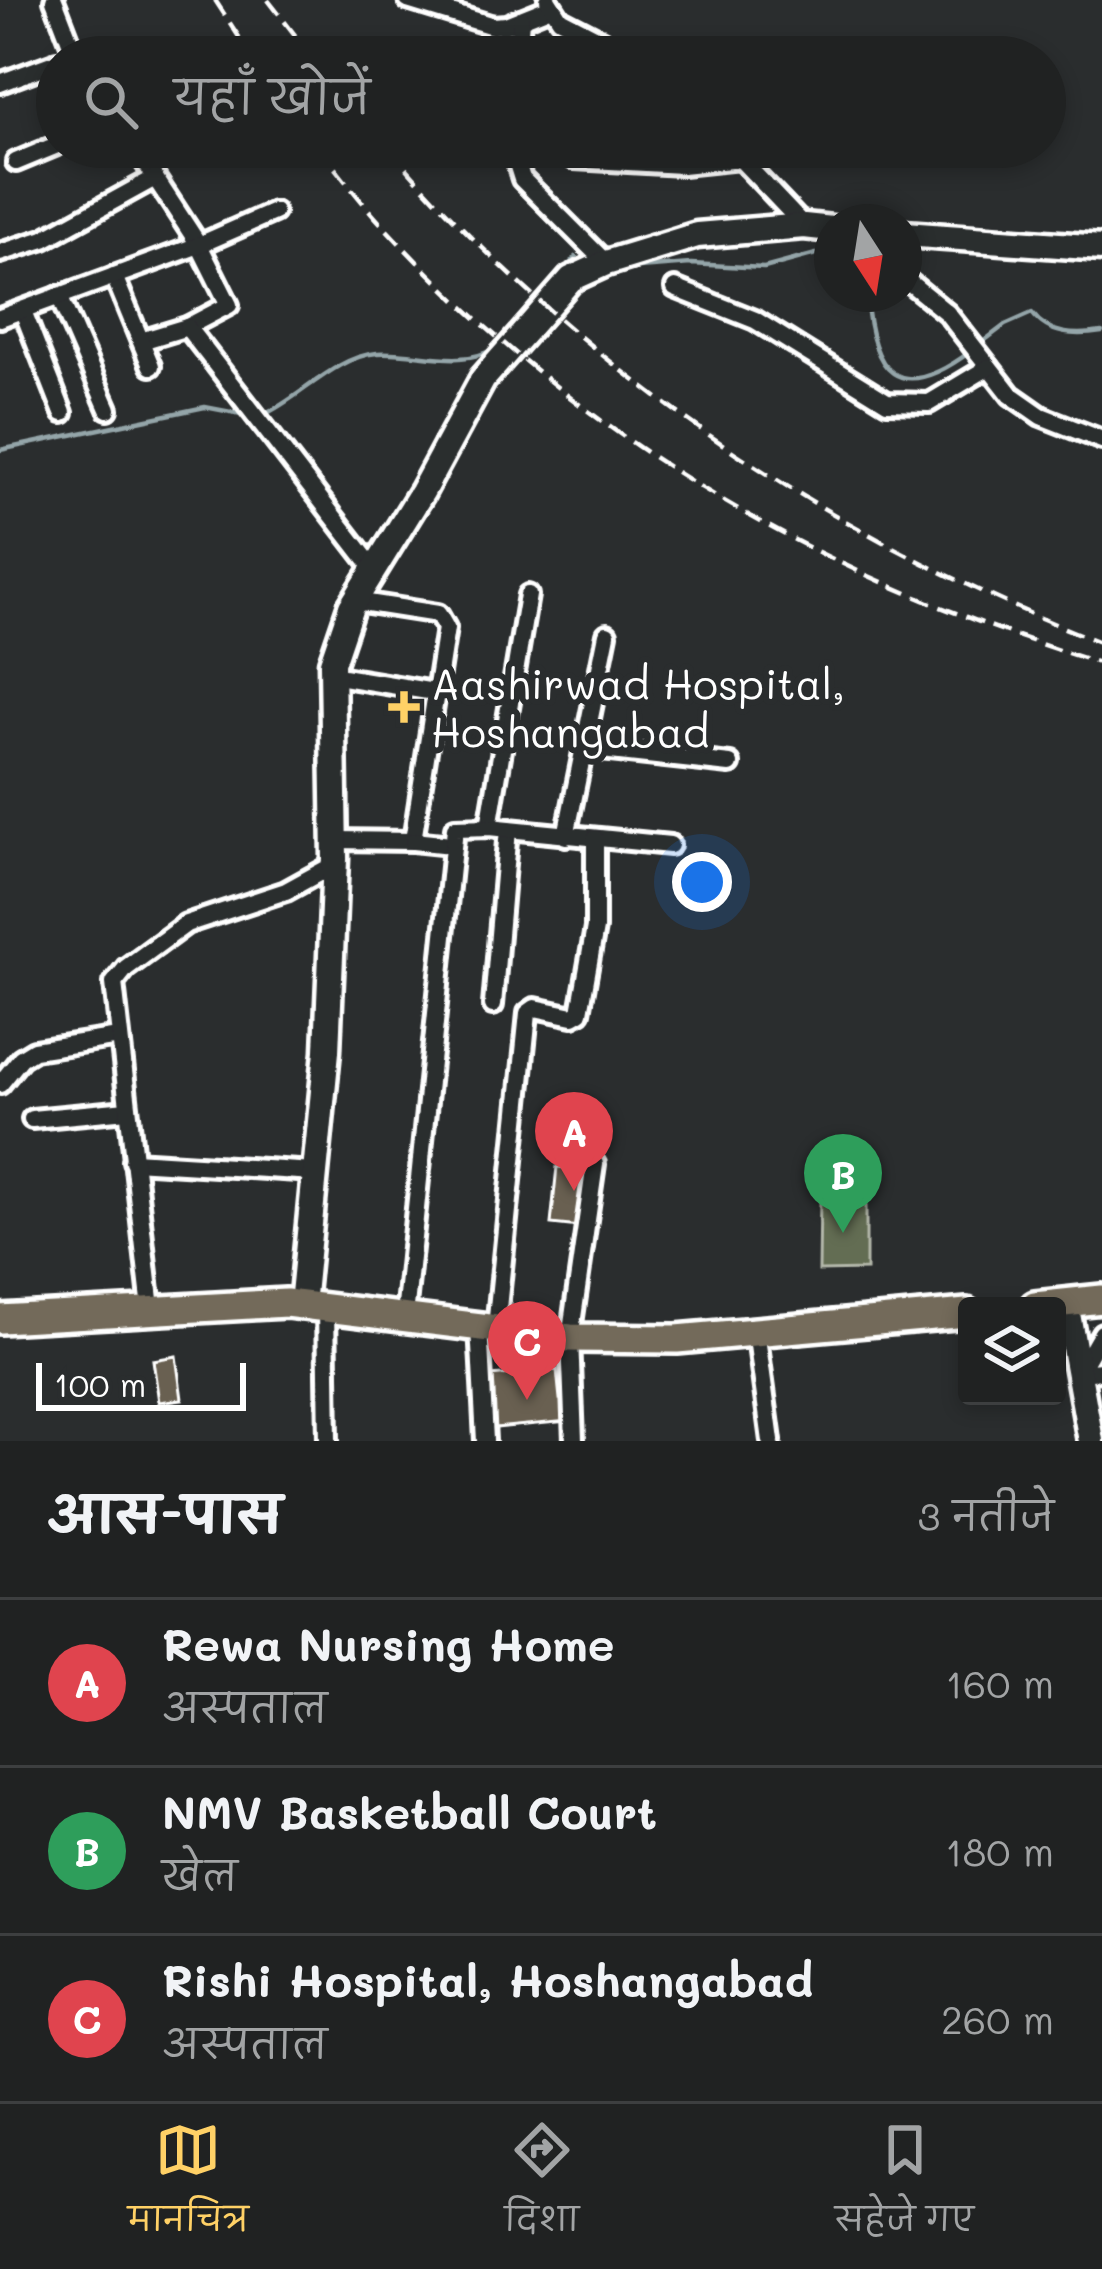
<!DOCTYPE html>
<html lang="hi">
<meta charset="utf-8">
<style>
body{margin:0;font-family:Mali,"Playpen Sans Deva",sans-serif;background:#2d2f2f;color:#f1f3f6}
.controls{position:absolute;right:36px;bottom:36px;display:grid;overflow:hidden;border-radius:12px;box-shadow:0 6px 18px #0003}
.controls button{width:108px;height:108px;display:grid;place-items:center;padding:0;border:0;border-bottom:3px solid #3d3f40;background:#202222;color:#f1f3f6;font:60px sans-serif}
.compass{position:absolute;left:814px;top:204px;width:108px;height:108px;border-radius:50%;background:#202222;box-shadow:0 6px 18px #0003;rotate:168deg}
.scale{position:absolute;left:36px;bottom:30px;width:210px;box-sizing:border-box;padding-left:12px;border:6px solid #fff;border-top:0;font-size:33px;line-height:42px;white-space:nowrap;color:#fff;-webkit-text-stroke:9px #2a2d2e;paint-order:stroke}
.you{position:absolute;left:702px;top:882px;width:42px;height:42px;margin:-30px;border:9px solid #fff;border-radius:50%;background:#1a73e8;box-shadow:0 0 0 18px #1a73e833}
.badge{display:grid;place-items:center;width:78px;height:78px;border-radius:50%;background:#ffd166;color:#fff;font-size:39px;font-weight:700}
.pin{position:absolute;translate:-50% -99px;filter:drop-shadow(0 3px 6px #0008)}
.pin::after{content:'';position:absolute;top:63px;width:42px;height:36px;background:inherit;clip-path:polygon(0 0,100% 0,50% 100%)}
.list{margin:0;padding:0;list-style:none}
h2{display:flex;justify-content:space-between;align-items:center;height:156px;margin:0;padding:0 48px;font-size:51px}
h2 small{font-size:39px;font-weight:400;color:#a2a4a5}
.list li{display:grid;grid-template-columns:78px 1fr auto;gap:36px;align-items:center;box-sizing:border-box;height:168px;padding:0 48px;border-top:3px solid #3d3f40}
.list b{display:block;font-size:45px;white-space:nowrap}
.list p{margin:0;font-size:39px;white-space:nowrap;color:#a2a4a5}
.list em{font-size:39px;font-style:normal;color:#a2a4a5}
.icon{flex:none;width:66px;height:66px;fill:none;stroke:currentColor;stroke-width:2;stroke-linecap:round;stroke-linejoin:round}
.map{position:relative;flex:none;width:1102px;height:1441px;overflow:hidden}
.search{position:absolute;background:#202222;box-shadow:0 6px 18px #0003;left:36px;right:36px;top:36px;height:132px;display:flex;align-items:center;gap:30px;box-sizing:border-box;padding:0 42px;border-radius:66px;color:#a2a4a5;font-size:45px}
.sheet{height:660px;background:#202222}
nav{display:flex;justify-content:space-around;align-items:center;box-sizing:border-box;height:168px;border-top:3px solid #3d3f40;background:#202222;font-size:33px;color:#a2a4a5}
nav a{display:grid;justify-items:center;gap:6px}
nav .on{color:#ffd166}
.map>svg:first-child{display:block}
.green{fill:#646d53;stroke:#b2b6a9;stroke-width:3}
.lines{fill:none;stroke-linecap:round;stroke-linejoin:round}
.stream{stroke:#94a5a9;stroke-width:4.5}
.building{fill:#696051;stroke:#fff;stroke-width:3}
.street-casing{stroke:#fff;stroke-width:26}
.secondary-casing{stroke:#fff;stroke-width:33}
.primary-casing{stroke:#fff;stroke-width:36}
.street{stroke:#2a2d2e;stroke-width:16}
.secondary{stroke:#2a2d2e;stroke-width:24}
.primary{stroke:#736b5a;stroke-width:27}
.rail{stroke:#fff;stroke-width:4.5;stroke-dasharray:18 9;stroke-linecap:butt}
.poi-dot{fill:#ffd166;stroke:#2a2d2e;stroke-width:4.5}
.labels{text-anchor:middle;dominant-baseline:central;stroke-width:12;stroke-linejoin:round;paint-order:stroke}
.poi-label{font-size:42px;fill:#fff;stroke:#2a2d2e;text-anchor:start}
</style>
<div class="map">
<svg width="1102" height="1441" viewBox="0 0 1102 1441">
<rect width="100%" height="100%" fill="#2a2d2e"/>
<filter id="ink" filterUnits="userSpaceOnUse"><feTurbulence type="fractalNoise" baseFrequency=".00833" numOctaves="2"/><feDisplacementMap in="SourceGraphic" scale="24" xChannelSelector="R" yChannelSelector="G"/><feConvolveMatrix kernelMatrix="1 2 1 2 8 2 1 2 1" color-interpolation-filters="sRGB"/></filter>
<g filter="url(#ink)">
<polygon class="green" points="820,1197 866,1197 866,1270 819,1271"/>
<g class="lines">
<g class="stream">
<polyline points="625,269 691,264 764,268 816,254 832,259"/>
<polyline points="563,271 576,257"/>
<path d="M 866,294 C 872,374 898,406 971,351"/>
<path d="M 980,344 L 1005,325 L 1032,313 C 1049,336 1076,336 1102,332"/>
<path d="M 263,415 C 301,398 334,357 377,353 C 416,350 462,370 496,347"/>
<polyline points="0,450 205,407 252,416"/>
</g>
</g>
<g class="building">
<polygon points="557,1167 586,1170 580,1227 551,1224"/>
<polygon points="176,1356 182,1399 159,1402 153,1360"/>
<polygon points="557,1370 560,1399 567,1398 569,1421 495,1428 490,1376"/>
</g>
<g class="lines">
<defs>
<g id="street">
<polyline points="54,0 76,57"/>
<polyline points="408,0 493,26 506,25 551,7"/>
<polyline points="548,0 560,19 633,57"/>
<polyline points="518,57 521,19"/>
<polyline points="0,83 57,62"/>
<polyline points="135,147 199,245 229,305 187,327 141,341"/>
<polyline points="512,147 522,179 606,263"/>
<polyline points="729,147 804,226"/>
<polyline points="574,159 682,165 740,159"/>
<polyline points="16,162 57,145"/>
<polyline points="0,253 44,239 155,178"/>
<polyline points="114,276 151,366"/>
<polyline points="904,278 947,313 1011,395 1041,416 1102,440"/>
<polyline points="675,288 755,320 887,402 929,403 989,367"/>
<polyline points="59,296 108,409"/>
<polyline points="23,311 63,413"/>
<polyline points="0,318 199,245 274,212"/>
<polyline points="187,327 374,569"/>
<polyline points="331,675 434,692"/>
<polyline points="583,748 730,764"/>
<polyline points="489,827 528,595"/>
<polyline points="566,836 607,634"/>
<polyline points="334,840 413,841 446,628 438,614 355,601"/>
<polyline points="413,841 451,845"/>
<polyline points="493,1005 508,829"/>
<polyline points="0,1084 21,1058 34,1050 119,1037"/>
<polyline points="32,1119 127,1110"/>
<polyline points="133,1161 315,1172"/>
<polyline points="326,1307 328,1441"/>
<polyline points="151,1309 114,983 126,968 186,924 286,891 335,864"/>
<polyline points="405,1316 455,828 489,827 670,845"/>
<polyline points="479,1326 485,1441"/>
<polyline points="496,1328 528,1013 535,1008 573,1016 580,1012 595,928 595,838"/>
<polyline points="756,1330 771,1441"/>
<polyline points="1102,1333 1079,1373 1102,1371"/>
<polyline points="574,1441 570,1338 595,1164"/>
</g>
<g id="secondary">
<polyline points="904,234 1102,248"/>
<polyline points="1066,1303 1091,1441"/>
<polyline points="302,1305 327,1051 335,859 332,663 351,607 422,492 483,379 571,279 606,263 697,235 804,226 832,229"/>
</g>
<g id="primary">
<polyline points="1035,1306 1102,1299"/>
<polyline points="0,1319 286,1303 570,1338 677,1339 967,1313"/>
</g>
</defs>
<use href="#street" class="street-casing"/>
<use href="#secondary" class="secondary-casing"/>
<use href="#primary" class="primary-casing"/>
<use href="#street" class="street"/>
<use href="#secondary" class="secondary"/>
<use href="#primary" class="primary"/>
<g class="rail">
<polyline points="215,0 252,57"/>
<polyline points="268,0 312,57"/>
<path d="M 318,147 C 341,175 363,205 388,231 C 588,446 823,578 1102,664"/>
<path d="M 388,147 C 580,370 829,537 1102,643"/>
</g>
</g>
</g>
<path class="poi-dot" d="M398 689h12v12h12v12h-12v12h-12v-12h-12v-12h12z"/>
<g class="labels">
<g class="poi-label">
<text x="431" y="683">Aashirwad Hospital,<tspan x="431" dy="48">Hoshangabad</tspan></text>
</g>
</g>
</svg>
<div class="controls">
<button><svg class="icon" aria-label="layers" viewBox="0 0 24 24"><path d="M12 4l9 5-9 5-9-5zM3 14l9 5 9-5"/></svg></button>
</div>
<svg class="compass" viewBox="-18 -18 36 36"><path d="M0-13l5 13h-10z" fill="#e53935"/><path d="M0 13l5-13h-10z" fill="#a2a4a5"/></svg>
<div class="scale">100 m</div>
<div class="you"></div>
<div class="pin badge" style="left:574px;top:1191px;background:#e0444e">A</div>
<div class="pin badge" style="left:843px;top:1233px;background:#2e9e5b">B</div>
<div class="pin badge" style="left:527px;top:1400px;background:#e0444e">C</div>
<div class="search"><svg class="icon" aria-label="search" viewBox="0 0 24 24"><circle cx="10" cy="10" r="6"/><path d="M15 15l6 6"/></svg>यहाँ खोजें</div>
</div>
<section class="sheet">
<h2>आस-पास<small>3 नतीजे</small></h2>
<ul class="list">
<li><span class="badge" style="background:#e0444e">A</span><div><b>Rewa Nursing Home</b><p>अस्पताल</p></div><em>160 m</em></li>
<li><span class="badge" style="background:#2e9e5b">B</span><div><b>NMV Basketball Court</b><p>खेल</p></div><em>180 m</em></li>
<li><span class="badge" style="background:#e0444e">C</span><div><b>Rishi Hospital, Hoshangabad</b><p>अस्पताल</p></div><em>260 m</em></li>
</ul>
</section>
<nav>
<a class="on"><svg class="icon" aria-label="map" viewBox="0 0 24 24"><path d="M3 6l6-2 6 2 6-2v14l-6 2-6-2-6 2zM9 4v14M15 6v14"/></svg>मानचित्र</a>
<a><svg class="icon" aria-label="directions" viewBox="0 0 24 24"><path d="M12 3l9 9-9 9-9-9zM9 14v-3h6M13 9l2 2-2 2"/></svg>दिशा</a>
<a><svg class="icon" aria-label="saved" viewBox="0 0 24 24"><path d="M7 4h10v16l-5-4-5 4z"/></svg>सहेजे गए</a>
</nav>
